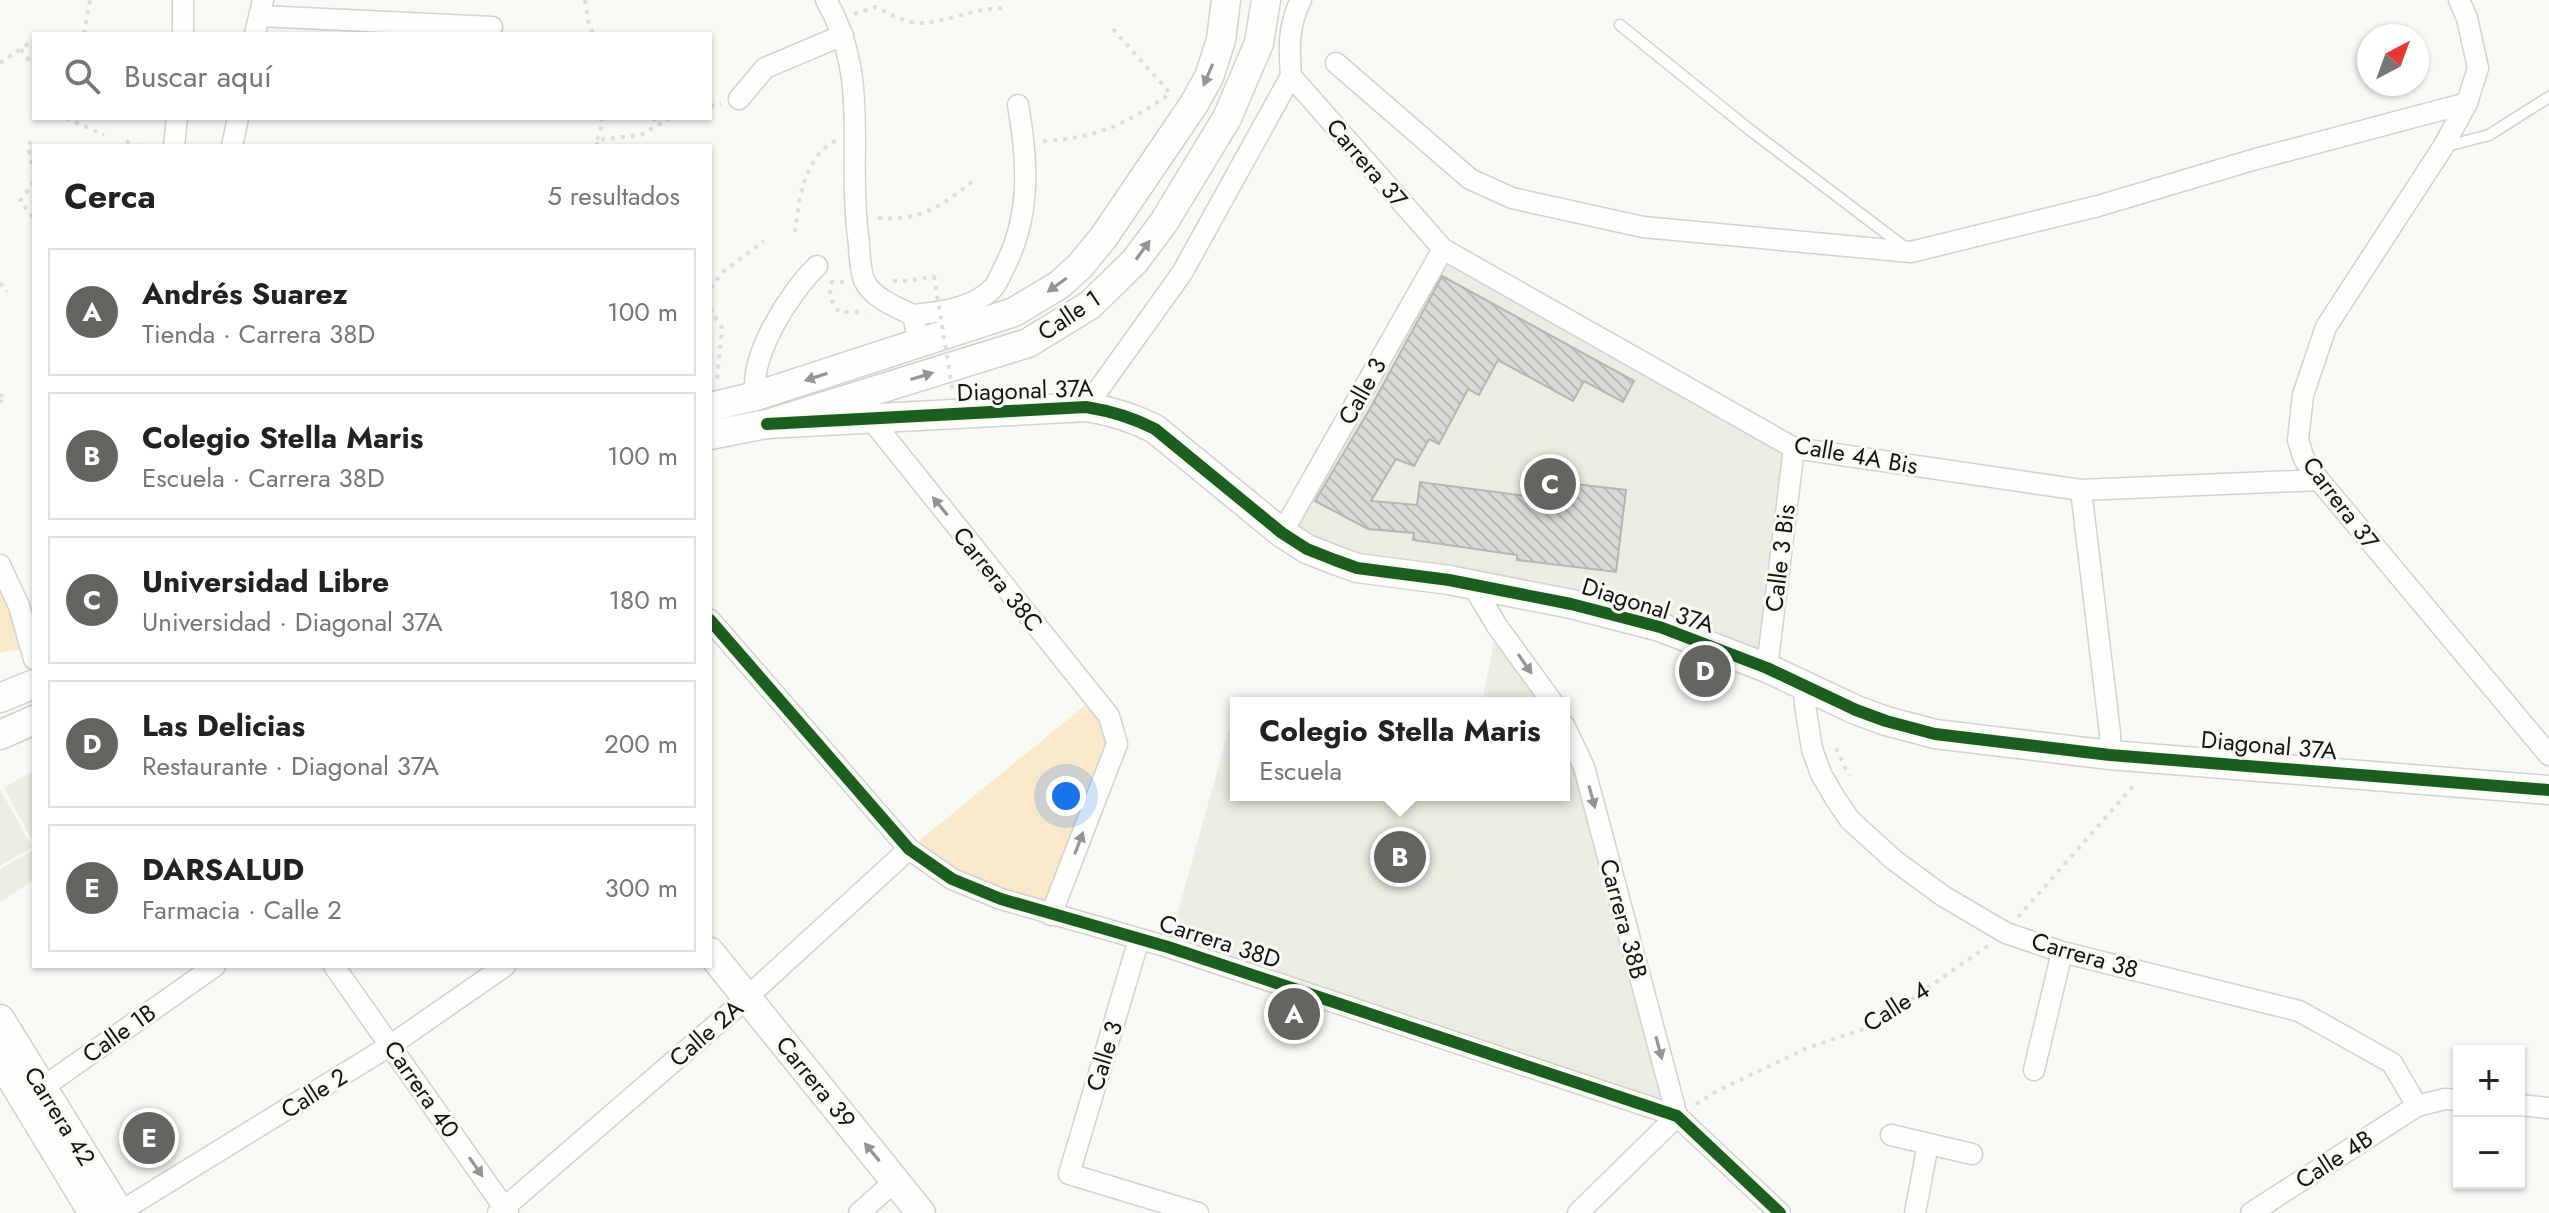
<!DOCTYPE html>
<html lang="es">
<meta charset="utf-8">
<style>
body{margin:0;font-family:Jost,sans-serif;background:#f6f6f6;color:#222}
.controls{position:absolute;right:24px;bottom:24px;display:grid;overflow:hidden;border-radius:0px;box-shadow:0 2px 6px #0004}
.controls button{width:72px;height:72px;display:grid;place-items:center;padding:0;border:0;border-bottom:2px solid #e0e0e0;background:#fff;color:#222;font:40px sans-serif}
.compass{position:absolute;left:2357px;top:24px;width:72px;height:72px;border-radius:50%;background:#fff;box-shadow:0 2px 6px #0004;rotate:41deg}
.you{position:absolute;left:1066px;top:796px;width:28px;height:28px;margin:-20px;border:6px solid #fff;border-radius:50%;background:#1a73e8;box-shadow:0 0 0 12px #1a73e833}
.badge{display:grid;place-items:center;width:52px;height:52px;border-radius:50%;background:#636561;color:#fff;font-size:26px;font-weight:700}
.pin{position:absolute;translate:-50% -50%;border:4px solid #fff;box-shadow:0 2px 8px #0006}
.popup{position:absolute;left:1230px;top:697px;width:340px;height:104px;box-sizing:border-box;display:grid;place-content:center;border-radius:0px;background:#fff;filter:drop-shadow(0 2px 6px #0005);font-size:26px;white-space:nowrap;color:#767676}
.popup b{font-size:30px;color:#222}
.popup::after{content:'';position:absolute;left:50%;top:100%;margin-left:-16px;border:16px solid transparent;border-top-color:#fff}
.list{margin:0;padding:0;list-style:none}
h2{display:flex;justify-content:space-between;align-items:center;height:104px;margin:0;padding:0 32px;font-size:34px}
h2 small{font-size:26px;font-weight:400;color:#767676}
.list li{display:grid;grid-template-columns:52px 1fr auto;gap:24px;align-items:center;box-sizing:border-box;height:128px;margin:0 16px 16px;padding:0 16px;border:2px solid #e0e0e0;border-radius:0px}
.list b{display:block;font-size:30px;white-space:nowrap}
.list p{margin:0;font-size:26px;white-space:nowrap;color:#767676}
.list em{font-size:26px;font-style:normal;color:#767676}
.icon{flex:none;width:44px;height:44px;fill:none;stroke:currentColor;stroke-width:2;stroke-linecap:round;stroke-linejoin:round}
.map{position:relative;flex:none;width:2549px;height:1213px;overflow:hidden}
.search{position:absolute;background:#fff;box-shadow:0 2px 6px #0004;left:32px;top:32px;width:680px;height:88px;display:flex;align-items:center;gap:20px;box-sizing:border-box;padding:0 28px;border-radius:0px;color:#767676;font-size:30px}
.panel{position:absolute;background:#fff;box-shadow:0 2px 6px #0004;left:32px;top:144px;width:680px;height:824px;border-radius:0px}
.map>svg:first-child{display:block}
.built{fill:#eaede1}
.green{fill:#fae8ca}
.building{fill:url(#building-back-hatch);stroke:#b5b5b1;stroke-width:2}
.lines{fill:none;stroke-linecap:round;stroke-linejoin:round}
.lane-casing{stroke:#d1d3ce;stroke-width:13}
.street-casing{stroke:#d1d3ce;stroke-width:23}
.secondary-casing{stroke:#d1d3ce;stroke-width:31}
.path{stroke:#dddddb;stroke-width:4;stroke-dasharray:4 6;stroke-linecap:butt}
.lane{stroke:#fefefd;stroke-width:10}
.street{stroke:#fefefd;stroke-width:20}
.secondary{stroke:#fefefd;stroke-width:28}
.path-bridge{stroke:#dddddb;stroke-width:4;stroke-dasharray:4 6;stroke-linecap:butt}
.cycleway-casing{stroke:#f8fbf1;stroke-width:17}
.cycleway{stroke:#1b5e20;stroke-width:12}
.oneway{fill:#959593}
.labels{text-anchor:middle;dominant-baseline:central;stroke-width:6;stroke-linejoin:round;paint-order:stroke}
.street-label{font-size:24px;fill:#141512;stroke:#f8fbf1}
</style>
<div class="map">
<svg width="2549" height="1213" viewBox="0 0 2549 1213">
<defs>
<pattern id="building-back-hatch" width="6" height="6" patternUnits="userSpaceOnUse" patternTransform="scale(2)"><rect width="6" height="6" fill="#d9dad6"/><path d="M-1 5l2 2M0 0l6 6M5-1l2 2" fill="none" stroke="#b9bab7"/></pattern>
</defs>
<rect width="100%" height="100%" fill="#f7f9f3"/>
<g class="built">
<polygon points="1443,249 1794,448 1767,668 1660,627 1335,560 1290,520"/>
<polygon points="1497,626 1553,703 1482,703"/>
<polygon points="1236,704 1236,795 1564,795 1564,725 1677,1116 1168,947"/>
<polygon points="34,770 34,836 31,838 4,788"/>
<polygon points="0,789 32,847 0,866"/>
<polygon points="34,850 34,880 0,902 0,869"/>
</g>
<g class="green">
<polygon points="0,572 26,648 0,653"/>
<polygon points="1094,698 1117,744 1051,915 909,849"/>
</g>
<g class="building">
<polygon points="1442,276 1634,381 1623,402 1584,381 1573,401 1498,360 1479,395 1468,389 1439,444 1429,439 1414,466 1396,459 1371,501 1417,505 1420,482 1548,499 1550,481 1626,490 1616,572 1517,560 1517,555 1413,540 1414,533 1368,529 1315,501 1371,407"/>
<polygon points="165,1115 177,1134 134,1162 122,1143"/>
</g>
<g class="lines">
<defs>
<g id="lane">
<polyline points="1620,25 1750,130 1907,249"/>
<polyline points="2443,147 2489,135 2549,97"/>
</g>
<g id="street">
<path d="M 826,0 C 871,78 847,153 858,236 C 860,250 859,267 864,280 C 871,297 897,308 913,315 L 919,343"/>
<polyline points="2459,0 2467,18 2478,68 2467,103 2443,147 2326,327 2303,395 2298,440 2304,459 2319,480 2549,755"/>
<polyline points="261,16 492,27"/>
<polyline points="183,34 183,0"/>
<polyline points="255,34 263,0"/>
<polyline points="1336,63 1470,179 1512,198 1643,227 1911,252 2098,206 2256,159 2467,103"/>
<polyline points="1291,76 1443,249 1794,448 2081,490 2319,480"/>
<polyline points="739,99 765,68 843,35"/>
<polyline points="174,146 177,118"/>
<polyline points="232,146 238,118"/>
<path d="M 913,315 C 940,312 973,309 993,288 C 998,283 1001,273 1005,266 C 1031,215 1028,161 1018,105"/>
<path d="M 756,396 C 748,357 790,292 817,266"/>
<path d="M 1086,407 L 1182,273 L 1291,76 C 1289,49 1288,25 1301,0"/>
<polyline points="870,418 1109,716 1117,744 1051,915"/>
<polyline points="2081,490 2110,733 2110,755"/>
<polyline points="1282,533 1443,249"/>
<polyline points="0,565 19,606 34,659"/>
<polyline points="1472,584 1497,626 1553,703"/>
<polyline points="710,620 909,849 952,879 1001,899 1168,947 1677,1116 1780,1213"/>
<polyline points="1767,668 1794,448"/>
<polyline points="1804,685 1805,705 1812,749 1821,774 1835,798 1850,820 1894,860 1943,896 2006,933 2062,952 2299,1011 2392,1063 2417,1106"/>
<polyline points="1564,725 1584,767 1677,1116"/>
<polyline points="1139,939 1069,1174 1198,1213"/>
<polyline points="334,966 508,1213"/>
<polyline points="2034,1070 2062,952"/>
<polyline points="32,1095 215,966"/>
<polyline points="2519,1105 2549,1108"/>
<polyline points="1891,1135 1972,1154"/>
<polyline points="118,1213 391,1045 505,966"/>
<polyline points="498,1213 732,1011 909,849"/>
<polyline points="859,1213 895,1181"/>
<polyline points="1578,1213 1677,1116"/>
<polyline points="1915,1213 1928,1144"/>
<polyline points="2251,1213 2417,1106 2445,1099 2459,1100"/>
</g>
<g id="secondary">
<polyline points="710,407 756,396 1014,312 1059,285 1080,266 1103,238 1194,104 1209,77 1221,40 1226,0"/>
<path d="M 767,424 L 1086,407 C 1111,411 1132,417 1155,429 L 1282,533 L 1307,549 L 1335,560 L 1357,568 L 1449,580 L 1571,604 L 1660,627 L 1767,668 L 1856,710 L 1886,721 L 1935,734 L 2110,755 L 2549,790"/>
<polyline points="710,435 767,424 1028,343 1090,305 1135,261 1164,222 1227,118 1259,43 1266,0"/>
<polyline points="0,698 34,684"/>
<polyline points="0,735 34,720"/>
<polyline points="710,952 921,1213"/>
<polyline points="0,1019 120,1213"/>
<polyline points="0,1060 93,1213"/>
</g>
</defs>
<use href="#lane" class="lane-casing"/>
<use href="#street" class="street-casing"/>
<use href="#secondary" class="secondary-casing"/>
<g class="path">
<polyline points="585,0 589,26 594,34"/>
<path d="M 854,14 L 876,7 C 891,15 907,24 925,23 C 954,20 978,6 1008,9"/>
<polyline points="1113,29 1170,93"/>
<polyline points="84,34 90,0"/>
<polyline points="21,49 34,67"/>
<polyline points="0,63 34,40"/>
<polyline points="710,106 721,104"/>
<polyline points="66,118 104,135"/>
<polyline points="653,118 658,124"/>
<polyline points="597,140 603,122 601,118"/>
<polyline points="31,141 28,147 34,173"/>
<polyline points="126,141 138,146"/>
<path d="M 1043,141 C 1098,138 1126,124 1171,93"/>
<polyline points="597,146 597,140 641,135 670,118"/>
<polyline points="34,182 20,201 34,218"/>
<path d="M 878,218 C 921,221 942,206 974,180"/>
<path d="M 795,232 C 799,200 803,157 837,140"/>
<polyline points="893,281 908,281 934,276"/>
<path d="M 844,282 L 832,282 C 828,295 831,301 839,312 L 865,312"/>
<polyline points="0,283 7,292"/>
<polyline points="710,288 723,272 764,241"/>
<polyline points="710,308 722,328 717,380"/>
<polyline points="0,394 5,399 0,402"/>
<polyline points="1836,748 1849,776"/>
<polyline points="2018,917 2136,783"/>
<polyline points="1696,1104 1717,1091 1807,1048 1873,1026 1989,945"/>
</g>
<use href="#lane" class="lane"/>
<use href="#street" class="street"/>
<use href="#secondary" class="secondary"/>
<polyline class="path-bridge" points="934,276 953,393"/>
<defs>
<g id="cycleway">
<path d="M 767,424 L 1086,407 C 1111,411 1132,417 1155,429 L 1282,533 L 1307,549 L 1335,560 L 1357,568 L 1449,580 L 1571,604 L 1660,627 L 1767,668 L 1856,710 L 1886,721 L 1935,734 L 2110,755 L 2549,790"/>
<polyline points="710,620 909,849 952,879 1001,899 1168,947 1677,1116 1780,1213"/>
</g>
</defs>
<use href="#cycleway" class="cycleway-casing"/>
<use href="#cycleway" class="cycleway"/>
</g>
<defs><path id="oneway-solid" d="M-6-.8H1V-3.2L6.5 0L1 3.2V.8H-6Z" transform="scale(2)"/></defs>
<g class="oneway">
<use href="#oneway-solid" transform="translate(1208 75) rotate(113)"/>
<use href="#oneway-solid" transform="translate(1143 250) rotate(-54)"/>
<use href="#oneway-solid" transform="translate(1057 285) rotate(144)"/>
<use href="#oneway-solid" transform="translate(922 376) rotate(-17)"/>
<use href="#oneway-solid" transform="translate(816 377) rotate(162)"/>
<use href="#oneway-solid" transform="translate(940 506) rotate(-129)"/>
<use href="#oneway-solid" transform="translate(1525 664) rotate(55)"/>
<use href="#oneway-solid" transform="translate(1592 797) rotate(75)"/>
<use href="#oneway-solid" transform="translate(1079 843) rotate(-69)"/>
<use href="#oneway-solid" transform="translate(1659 1048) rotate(75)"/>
<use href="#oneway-solid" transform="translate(872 1152) rotate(-129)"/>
<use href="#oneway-solid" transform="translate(476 1167) rotate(55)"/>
</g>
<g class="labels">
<g class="street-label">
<text transform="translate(1367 163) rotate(49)">Carrera 37</text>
<text transform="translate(1069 315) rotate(-34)">Calle 1</text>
<text transform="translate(1025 390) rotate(-2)">Diagonal 37A</text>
<text transform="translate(1362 391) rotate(-61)">Calle 3</text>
<text transform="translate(1856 455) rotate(10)">Calle 4A Bis</text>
<text transform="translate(2341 503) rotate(53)">Carrera 37</text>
<text transform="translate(1780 558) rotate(-83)">Calle 3 Bis</text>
<text transform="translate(998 579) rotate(51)">Carrera 38C</text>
<text transform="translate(1648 605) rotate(17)">Diagonal 37A</text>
<text transform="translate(2269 745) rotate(5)">Diagonal 37A</text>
<text transform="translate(1624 919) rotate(75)">Carrera 38B</text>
<text transform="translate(1220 941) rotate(18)">Carrera 38D</text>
<text transform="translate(2085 955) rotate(16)">Carrera 38</text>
<text transform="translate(1896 1006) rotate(-32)">Calle 4</text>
<text transform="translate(119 1033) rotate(-35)">Calle 1B</text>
<text transform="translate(706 1033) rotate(-41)">Calle 2A</text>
<text transform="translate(1104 1056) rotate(-73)">Calle 3</text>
<text transform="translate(816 1082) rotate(51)">Carrera 39</text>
<text transform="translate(422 1089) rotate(55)">Carrera 40</text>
<text transform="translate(314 1093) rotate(-32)">Calle 2</text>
<text transform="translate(60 1116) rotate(58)">Carrera 42</text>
<text transform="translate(2334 1159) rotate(-33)">Calle 4B</text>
</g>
</g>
</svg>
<div class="controls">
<button>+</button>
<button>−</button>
</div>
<svg class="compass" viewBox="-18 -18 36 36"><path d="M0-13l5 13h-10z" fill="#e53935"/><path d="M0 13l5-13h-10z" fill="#767676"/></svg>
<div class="you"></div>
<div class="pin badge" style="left:1294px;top:1014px">A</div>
<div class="pin badge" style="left:1400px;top:857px">B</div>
<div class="popup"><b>Colegio Stella Maris</b>Escuela</div>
<div class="pin badge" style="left:1550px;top:484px">C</div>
<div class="pin badge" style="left:1705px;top:671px">D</div>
<div class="pin badge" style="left:149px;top:1138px">E</div>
<div class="search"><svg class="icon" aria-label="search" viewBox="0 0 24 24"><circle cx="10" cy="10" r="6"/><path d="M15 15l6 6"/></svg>Buscar aquí</div>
<section class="panel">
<h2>Cerca<small>5 resultados</small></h2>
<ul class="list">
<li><span class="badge">A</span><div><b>Andrés Suarez</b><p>Tienda · Carrera 38D</p></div><em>100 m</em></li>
<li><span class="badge">B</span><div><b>Colegio Stella Maris</b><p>Escuela · Carrera 38D</p></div><em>100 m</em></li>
<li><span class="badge">C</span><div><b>Universidad Libre</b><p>Universidad · Diagonal 37A</p></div><em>180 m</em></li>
<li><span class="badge">D</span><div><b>Las Delicias</b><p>Restaurante · Diagonal 37A</p></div><em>200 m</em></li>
<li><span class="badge">E</span><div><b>DARSALUD</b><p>Farmacia · Calle 2</p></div><em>300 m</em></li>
</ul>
</section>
</div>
